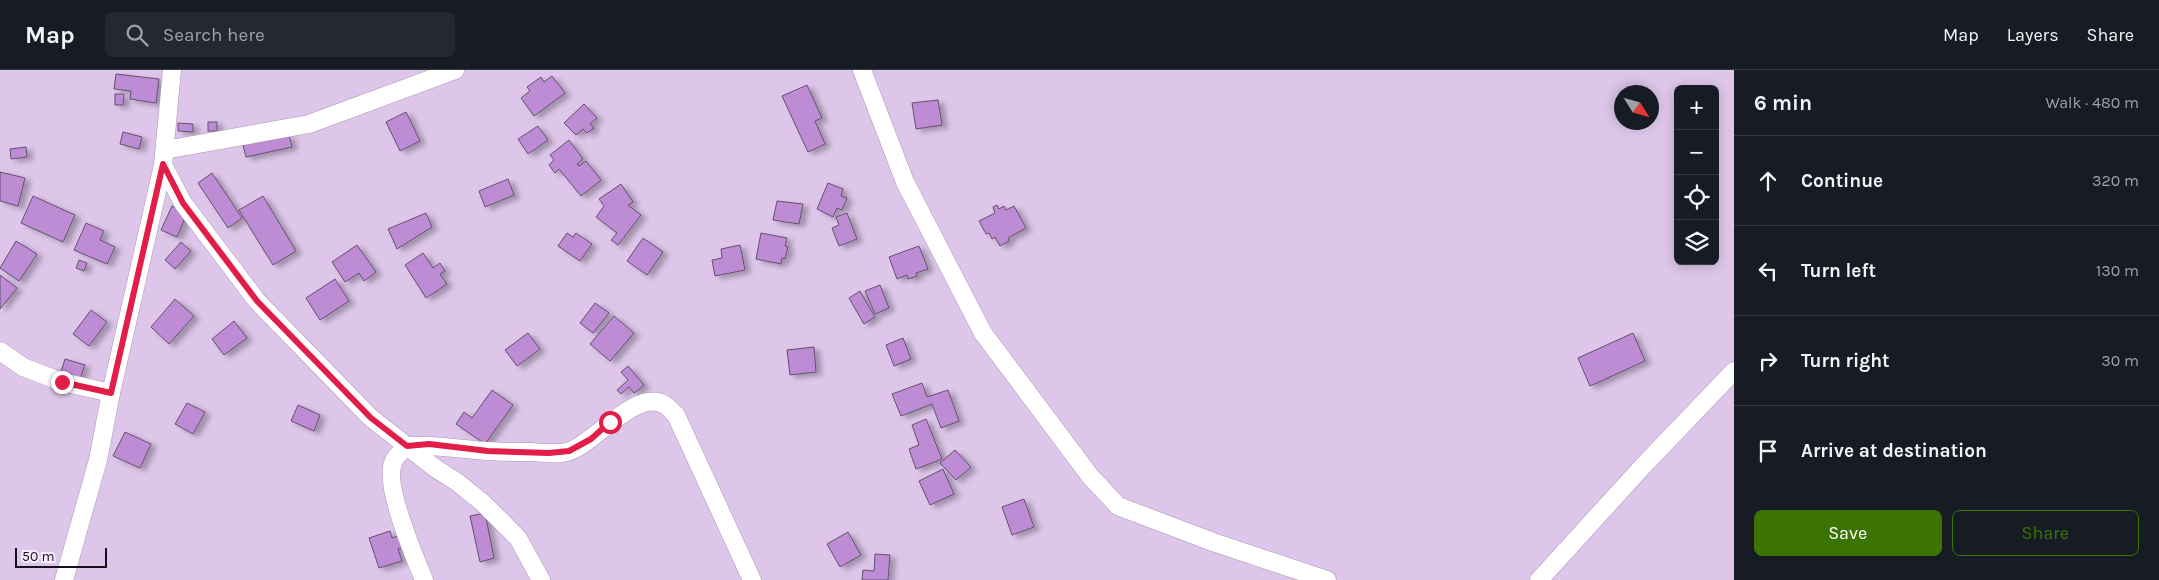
<!DOCTYPE html>
<meta charset="utf-8">
<style>
body{margin:0;font-family:Karla,sans-serif;background:#242831;color:#f1f3f6}
.controls{position:absolute;right:15px;top:15px;display:grid;overflow:hidden;border-radius:8px;box-shadow:0 2px 12px #0003}
.controls button{width:45px;height:45px;display:grid;place-items:center;padding:0;border:0;border-bottom:1px solid #363941;background:#171b24;color:#f1f3f6;font:25px sans-serif}
.compass{position:absolute;left:1614px;top:15px;width:45px;height:45px;border-radius:50%;background:#171b24;box-shadow:0 2px 12px #0003;rotate:127deg}
.scale{position:absolute;left:15px;bottom:12px;width:92px;box-sizing:border-box;padding-left:5px;border:2px solid #170f1b;border-top:0;font-size:14px;line-height:18px;white-space:nowrap;color:#170f1b;-webkit-text-stroke:4px #f8ecfe;paint-order:stroke}
.stop{position:absolute;width:15px;height:15px;margin:-11px;border:4px solid #e11d48;border-radius:50%;background:#fff}
.stop.end{background:#e11d48;border-color:#fff;box-shadow:0 1px 5px #0008}
.list{margin:0;padding:0;list-style:none}
h2{display:flex;justify-content:space-between;align-items:center;height:65px;margin:0;padding:0 20px;font-size:21px}
h2 small{font-size:16px;font-weight:400;color:#9ea1a6}
.list li{display:grid;grid-template-columns:32px 1fr auto;gap:15px;align-items:center;box-sizing:border-box;height:90px;padding:0 20px;border-top:1px solid #363941}
.list b{display:block;font-size:19px;white-space:nowrap}
.list em{font-size:16px;font-style:normal;color:#9ea1a6}
.actions{display:flex;gap:10px;padding:15px 20px}
.actions a{flex:1;padding:11px 0;border:1px solid #3b7402;border-radius:8px;text-align:center;font-size:18px;color:#3b7402}
.actions .main{background:#3b7402;color:#fff}
.icon{flex:none;width:28px;height:28px;fill:none;stroke:currentColor;stroke-width:2;stroke-linecap:round;stroke-linejoin:round}
.map{position:relative;flex:none;width:1734px;height:510px;overflow:hidden}
header{display:flex;align-items:center;gap:30px;box-sizing:border-box;height:70px;padding:0 25px;background:#171b24;border-bottom:1px solid #363941}
header strong{font-size:24px}
nav{display:flex;gap:28px;margin-inline-start:auto;font-size:18px}
.search{width:350px;height:45px;background:#242831;display:flex;align-items:center;gap:12px;box-sizing:border-box;padding:0 18px;border-radius:8px;color:#9ea1a6;font-size:19px}
main{display:flex}
aside{flex:1;background:#171b24}
.map>svg:first-child{display:block}
.building{fill:#bd8cd4;stroke:#65506e;filter:url(#shadow)}
.lines{fill:none;stroke-linecap:round;stroke-linejoin:round}
.minor-casing{stroke:#ac96b7;stroke-width:19}
.minor{stroke:#fff;stroke-width:18}
.route{stroke:#e11d48;stroke-width:6}
</style>
<header>
<strong>Map</strong>
<div class="search"><svg class="icon" aria-label="search" viewBox="0 0 24 24"><circle cx="10" cy="10" r="6"/><path d="M15 15l6 6"/></svg>Search here</div>
<nav><a>Map</a><a>Layers</a><a>Share</a></nav>
</header>
<main>
<div class="map">
<svg width="1734" height="510" viewBox="0 0 1734 510">
<defs>
<filter id="shadow"><feDropShadow dx="5.5" dy="3" stdDeviation="2.5" flood-color="#0004"/></filter>
</defs>
<rect width="100%" height="100%" fill="#ddc6e9"/>
<g class="building">
<polygon points="116,4 159,9 156,33 130,29 131,21 114,19"/>
<polygon points="552,6 565,23 534,46 521,28 530,21 527,17 541,7 544,12"/>
<polygon points="807,15 822,48 815,51 825,74 808,82 782,26"/>
<polygon points="115,24 124,24 123,35 115,35"/>
<polygon points="938,30 942,55 916,59 912,33"/>
<polygon points="584,34 597,48 590,54 594,58 587,63 583,59 576,65 564,53"/>
<polygon points="406,42 420,71 400,81 386,52"/>
<rect x="208" y="52" width="9" height="9"/>
<polygon points="178,53 193,54 193,62 178,61"/>
<polygon points="538,56 548,70 528,84 518,69"/>
<polygon points="123,62 142,67 139,79 120,74"/>
<polygon points="289,65 292,77 246,87 243,75"/>
<polygon points="569,70 583,89 577,94 579,96 586,91 601,110 581,126 559,99 555,103 549,95 554,90 550,85"/>
<polygon points="26,77 27,87 11,89 10,79"/>
<polygon points="0,102 25,108 18,136 0,131"/>
<polygon points="212,103 242,148 228,158 198,113"/>
<polygon points="508,109 514,125 485,137 479,121"/>
<polygon points="828,113 843,119 841,126 847,128 842,140 837,138 833,147 817,139"/>
<polygon points="621,114 633,132 628,135 641,145 618,175 611,170 617,163 596,147 604,136 599,129"/>
<polygon points="33,126 75,145 63,172 21,153"/>
<polygon points="263,126 296,181 273,195 239,140"/>
<polygon points="777,131 803,134 799,154 773,150"/>
<polygon points="997,135 999,139 1004,136 1006,140 1014,136 1026,158 1008,168 1009,171 1000,176 995,167 992,169 989,163 986,164 979,151 995,143 993,137"/>
<polygon points="172,136 187,143 177,167 161,160"/>
<polygon points="426,143 432,157 397,179 388,159"/>
<polygon points="847,143 857,169 839,176 832,158 839,155 836,147"/>
<polygon points="86,153 104,161 100,170 115,177 107,194 74,180"/>
<polygon points="567,163 573,167 576,163 592,174 580,191 558,176"/>
<polygon points="761,163 787,168 785,176 788,177 785,189 782,188 781,194 756,189"/>
<polygon points="643,168 663,182 647,205 627,191"/>
<polygon points="16,171 37,184 19,211 0,198"/>
<polygon points="181,172 191,181 175,199 165,190"/>
<polygon points="357,175 376,202 364,211 359,203 345,212 332,192"/>
<polygon points="740,175 745,200 715,206 712,190 722,188 721,179"/>
<polygon points="919,176 928,199 916,203 917,206 908,209 907,205 897,209 889,187"/>
<polygon points="423,183 433,198 440,193 445,201 440,204 447,214 426,228 405,195"/>
<polygon points="79,190 87,193 84,201 76,198"/>
<polygon points="0,205 17,218 0,239"/>
<polygon points="335,209 349,231 320,250 306,228"/>
<polygon points="880,215 889,238 875,244 865,221"/>
<polygon points="860,221 875,247 864,254 849,228"/>
<polygon points="175,229 194,246 169,274 151,257"/>
<polygon points="595,233 609,243 593,263 580,253"/>
<polygon points="91,240 107,252 89,276 73,264"/>
<polygon points="614,246 634,263 610,291 590,274"/>
<polygon points="234,251 247,268 224,285 212,269"/>
<polygon points="528,263 540,279 517,296 505,280"/>
<polygon points="1633,263 1645,291 1590,316 1578,288"/>
<polygon points="903,268 911,289 894,296 886,275"/>
<polygon points="814,277 816,302 790,305 787,280"/>
<polygon points="65,289 85,295 79,311 60,305"/>
<polygon points="628,296 644,315 634,323 629,317 621,324 617,320 628,310 621,302"/>
<polygon points="922,313 927,327 948,320 959,351 941,358 932,334 901,346 892,324"/>
<polygon points="492,320 513,335 485,374 456,354 464,342 472,348"/>
<polygon points="187,333 205,342 193,364 175,354"/>
<polygon points="298,335 320,345 314,361 291,351"/>
<polygon points="926,349 942,389 916,399 909,379 919,375 912,355"/>
<polygon points="125,362 151,374 140,398 113,386"/>
<polygon points="955,380 971,397 956,410 940,393"/>
<polygon points="943,399 954,424 930,435 919,411"/>
<polygon points="1024,429 1034,457 1012,465 1002,437"/>
<polygon points="485,443 494,488 480,492 470,446"/>
<polygon points="390,461 392,468 401,465 405,476 398,479 402,491 379,498 369,468"/>
<polygon points="848,462 861,485 840,497 827,474"/>
<polygon points="875,484 890,485 888,510 862,510 863,500 874,501"/>
</g>
<g class="lines">
<defs>
<g id="minor">
<polyline points="862,0 905,112 983,263 1090,406 1118,436 1213,472 1327,510"/>
<polyline points="165,80 309,54 455,0"/>
<polyline points="163,95 183,133 257,231 371,348 435,398 457,412 483,433 518,468 541,510"/>
<polyline points="0,281 23,297 62,312 111,323"/>
<polyline points="64,510 98,390 111,323 163,95 172,0"/>
<path d="M 424,510 C 415,488 382,411 394,391 C 396,385 403,381 407,376 C 434,374 459,379 486,381 C 502,382 517,382 532,382 C 544,383 559,385 570,381 C 594,373 638,317 665,335 C 669,337 672,342 676,345 L 752,510"/>
<polyline points="1539,510 1643,396 1734,301"/>
</g>
</defs>
<use href="#minor" class="minor-casing"/>
<use href="#minor" class="minor"/>
</g>
<g class="lines">
<polyline class="route" points="62,312 111,323 163,94 183,133 257,231 371,348 407,376 429,374 488,381 549,383 569,381 591,369 610,352"/>
</g>
</svg>
<div class="controls">
<button>+</button>
<button>−</button>
<button><svg class="icon" aria-label="locate" viewBox="0 0 24 24"><circle cx="12" cy="12" r="6"/><path d="M12 2v4M12 18v4M2 12h4M18 12h4"/></svg></button>
<button><svg class="icon" aria-label="layers" viewBox="0 0 24 24"><path d="M12 4l9 5-9 5-9-5zM3 14l9 5 9-5"/></svg></button>
</div>
<svg class="compass" viewBox="-18 -18 36 36"><path d="M0-13l5 13h-10z" fill="#e53935"/><path d="M0 13l5-13h-10z" fill="#9ea1a6"/></svg>
<div class="scale">50 m</div>
<div class="stop" style="left:610px;top:352px"></div>
<div class="stop end" style="left:62px;top:312px"></div>
</div>
<aside>
<h2>6 min<small>Walk · 480 m</small></h2>
<ul class="list">
<li><svg class="icon" aria-label="ahead" viewBox="0 0 24 24"><path d="M12 20V5M6 11l6-6 6 6"/></svg><div><b>Continue</b></div><em>320 m</em></li>
<li><svg class="icon" aria-label="left" viewBox="0 0 24 24"><path d="M17 20v-9H6M10 6l-5 5 5 5"/></svg><div><b>Turn left</b></div><em>130 m</em></li>
<li><svg class="icon" aria-label="right" viewBox="0 0 24 24"><path d="M7 20v-9h11M14 6l5 5-5 5"/></svg><div><b>Turn right</b></div><em>30 m</em></li>
<li><svg class="icon" aria-label="arrive" viewBox="0 0 24 24"><path d="M6 21V4h12l-3 4 3 4H6"/></svg><div><b>Arrive at destination</b></div></li>
</ul>
<div class="actions"><a class="main">Save</a><a>Share</a></div>
</aside>
</main>
